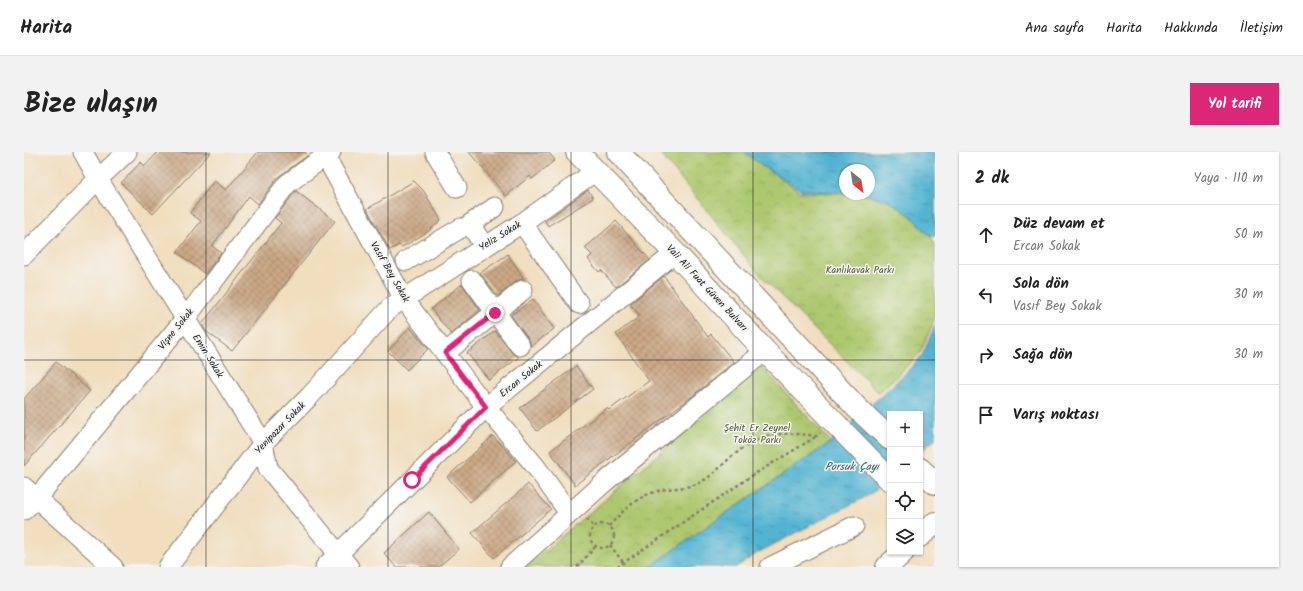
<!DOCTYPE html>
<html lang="tr">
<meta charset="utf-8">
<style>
body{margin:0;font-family:Kalam,sans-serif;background:#f2f2f2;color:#222}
.controls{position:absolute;right:12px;bottom:12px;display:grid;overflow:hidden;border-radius:0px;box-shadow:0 1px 3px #0004}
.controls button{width:36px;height:36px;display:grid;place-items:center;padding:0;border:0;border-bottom:1px solid #e0e0e0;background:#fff;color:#222;font:20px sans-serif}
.compass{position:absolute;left:815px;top:12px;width:36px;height:36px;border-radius:50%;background:#fff;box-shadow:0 1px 3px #0004;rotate:150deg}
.stop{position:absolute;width:12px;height:12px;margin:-9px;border:3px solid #db2777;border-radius:50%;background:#fff}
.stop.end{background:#db2777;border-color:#fff;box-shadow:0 1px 4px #0008}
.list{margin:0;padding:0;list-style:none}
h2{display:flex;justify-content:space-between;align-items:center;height:52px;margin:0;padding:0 16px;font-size:17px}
h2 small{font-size:13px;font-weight:400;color:#767676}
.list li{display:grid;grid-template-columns:26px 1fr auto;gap:12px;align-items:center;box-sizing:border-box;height:60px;padding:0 16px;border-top:1px solid #e0e0e0}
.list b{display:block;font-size:15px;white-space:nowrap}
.list p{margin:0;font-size:13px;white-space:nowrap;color:#767676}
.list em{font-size:13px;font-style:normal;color:#767676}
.icon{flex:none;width:22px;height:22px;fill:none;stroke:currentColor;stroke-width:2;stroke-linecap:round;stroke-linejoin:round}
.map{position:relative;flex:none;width:911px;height:415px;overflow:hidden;border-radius:0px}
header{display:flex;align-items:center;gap:24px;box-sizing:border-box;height:56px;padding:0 20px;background:#fff;border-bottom:1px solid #e0e0e0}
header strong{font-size:19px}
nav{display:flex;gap:22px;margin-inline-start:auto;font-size:14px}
.intro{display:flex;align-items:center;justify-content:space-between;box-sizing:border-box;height:96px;padding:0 24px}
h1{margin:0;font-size:28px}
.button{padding:10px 18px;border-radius:0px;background:#db2777;color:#fff;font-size:14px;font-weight:700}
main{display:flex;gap:24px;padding:0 24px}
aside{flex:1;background:#fff;border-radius:0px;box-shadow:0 1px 3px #0004}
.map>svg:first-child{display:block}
.park{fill:url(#park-crowns);stroke:#647245}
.water{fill:url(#water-ripples);stroke:#376876}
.building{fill:url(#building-cross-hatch)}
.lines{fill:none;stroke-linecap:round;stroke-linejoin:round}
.minor-casing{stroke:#867d6d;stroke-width:21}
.major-casing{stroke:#867d6d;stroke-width:24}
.path{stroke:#867d6d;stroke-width:2.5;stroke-dasharray:3 3;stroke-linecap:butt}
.minor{stroke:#fff;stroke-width:19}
.major{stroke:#fff;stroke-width:22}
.route{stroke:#db2777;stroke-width:5}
.grid{fill:none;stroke:#1c1c1c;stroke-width:1;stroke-opacity:0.55}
.labels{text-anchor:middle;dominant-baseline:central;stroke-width:3;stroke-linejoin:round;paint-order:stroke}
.street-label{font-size:10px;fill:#1c1c1c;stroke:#f6f6f2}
.park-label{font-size:10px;fill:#4f5839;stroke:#f6f6f2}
.water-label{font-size:11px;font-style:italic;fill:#325964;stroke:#f6f6f2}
</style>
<header>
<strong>Harita</strong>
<nav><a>Ana sayfa</a><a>Harita</a><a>Hakkında</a><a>İletişim</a></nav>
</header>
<div class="intro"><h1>Bize ulaşın</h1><a class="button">Yol tarifi</a></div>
<main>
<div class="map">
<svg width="911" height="415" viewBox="0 0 911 415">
<defs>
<pattern id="park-crowns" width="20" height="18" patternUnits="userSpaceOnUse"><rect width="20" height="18" fill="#adc86e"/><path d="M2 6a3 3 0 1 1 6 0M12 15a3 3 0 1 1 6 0" fill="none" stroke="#94ab5f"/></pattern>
<pattern id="water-ripples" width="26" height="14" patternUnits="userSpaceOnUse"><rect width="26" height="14" fill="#52b4d1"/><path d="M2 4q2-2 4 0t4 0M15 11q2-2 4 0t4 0" fill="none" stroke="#4392a9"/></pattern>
<pattern id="building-cross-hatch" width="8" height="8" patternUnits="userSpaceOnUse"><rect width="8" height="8" fill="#cba987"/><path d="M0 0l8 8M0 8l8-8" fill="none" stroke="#a4896e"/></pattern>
</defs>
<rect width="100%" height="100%" fill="#f6f6f2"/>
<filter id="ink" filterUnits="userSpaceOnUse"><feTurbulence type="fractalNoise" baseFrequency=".025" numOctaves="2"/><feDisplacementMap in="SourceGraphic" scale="8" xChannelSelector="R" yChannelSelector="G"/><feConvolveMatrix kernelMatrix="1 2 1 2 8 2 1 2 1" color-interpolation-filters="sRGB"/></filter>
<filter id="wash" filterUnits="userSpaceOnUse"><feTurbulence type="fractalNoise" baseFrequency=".012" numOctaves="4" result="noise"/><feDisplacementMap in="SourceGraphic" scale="16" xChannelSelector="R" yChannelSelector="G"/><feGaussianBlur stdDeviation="0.9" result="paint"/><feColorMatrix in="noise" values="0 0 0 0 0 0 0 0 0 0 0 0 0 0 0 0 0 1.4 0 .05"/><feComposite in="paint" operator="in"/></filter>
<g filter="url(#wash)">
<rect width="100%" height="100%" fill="#f0debe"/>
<g class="park">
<path d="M 635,0 L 720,0 L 776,40 L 821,41 L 821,42 C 835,42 851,42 864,48 C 881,55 901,76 911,91 L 911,166 L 907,176 L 896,201 L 872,225 L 854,240 L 736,123 Z"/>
<polygon points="738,215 807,290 686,372 626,415 501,415"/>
</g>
<g class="water">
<polygon points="720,0 911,0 911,84 905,83 887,64 864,48 837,42 845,42 845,18 821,18 821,41 777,38 738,14"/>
<polygon points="911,173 911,287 896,300 896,262 866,262 866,325 845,343 735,400 712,415 626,415 686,372 807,290 883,220 899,202"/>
</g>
<g id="blocks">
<g class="building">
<polygon points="134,0 187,0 129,62 97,31 117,10 121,14"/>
<polygon points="234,0 281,0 283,4 254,25 234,52 225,44 188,94 197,101 181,122 153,100 177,69 166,61 190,29 202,38"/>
<polygon points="445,0 524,0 531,8 508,27 506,24 482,44"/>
<polygon points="390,29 399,38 417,68 405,79 378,95 375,93 366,98 343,57"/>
<polygon points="564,38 569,46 524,74 521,69"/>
<polygon points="272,39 311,69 208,199 182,179 178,172 257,71 251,66"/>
<polygon points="592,69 626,108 592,135 577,118 575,120 564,107 568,103 561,96"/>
<polygon points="484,102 500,127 492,129 474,144 456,121"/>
<polygon points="640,124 684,185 687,182 710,210 667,245 551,333 526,299 583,256 585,258 625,229 592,182 616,164 606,152"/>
<polygon points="438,132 456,158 427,182 407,157"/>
<polygon points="509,147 530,177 507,194 505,188 487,163"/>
<polygon points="386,175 404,197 383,218 364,199"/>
<polygon points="471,179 487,200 495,205 465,228 443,201"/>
<polygon points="32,210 66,239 0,314 0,247"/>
<polygon points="552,214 569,237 513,279 496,256"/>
<polygon points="469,284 492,309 446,350 423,325"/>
<polygon points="504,332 527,357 470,406 448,381"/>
<polygon points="405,360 435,397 414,415 372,415 360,401"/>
</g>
</g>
</g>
<g filter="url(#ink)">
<use href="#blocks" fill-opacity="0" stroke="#867d6d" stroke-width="1"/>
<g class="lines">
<defs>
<g id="minor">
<polyline points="59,0 74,27 239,291 244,316 325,415"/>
<polyline points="299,0 380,147 462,255 512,315 545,361"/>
<polyline points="411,0 433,36"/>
<polyline points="498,71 555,152"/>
<polyline points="460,94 446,72 471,55"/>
<polyline points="0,103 74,27 103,0"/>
<polyline points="382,109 437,76"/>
<polyline points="448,128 496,194"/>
<polyline points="421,201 499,138"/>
<polyline points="0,335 89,415"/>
<polyline points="0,358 13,346 161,167 263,32 307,0"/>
<polyline points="144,415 239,291 286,244 366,156 498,71 572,19"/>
<polyline points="301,415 462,255 651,101"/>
<polyline points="486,415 582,329 741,199"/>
<polyline points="746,415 830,374"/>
</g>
<g id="major">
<polyline points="553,0 651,101 741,199 866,328"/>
<polyline points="594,0 833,256 866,287"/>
<polyline points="896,317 911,331"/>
<polyline points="896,384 911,371"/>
<polyline points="863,415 879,400"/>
</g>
</defs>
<use href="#minor" class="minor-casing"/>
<use href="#major" class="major-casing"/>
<g class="path">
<polyline points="563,367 570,375"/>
<circle cx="578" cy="384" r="12"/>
<path d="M 585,374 C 599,359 613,344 634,339 C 647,335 663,337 675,331 C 687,325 696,315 706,306 C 737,280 754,279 793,284 L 796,281"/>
<polyline points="586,393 599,410"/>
<polyline points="553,415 572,394"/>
<polyline points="593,415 726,325 793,284"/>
</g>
<use href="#minor" class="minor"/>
<use href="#major" class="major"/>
</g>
</g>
<g class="lines" filter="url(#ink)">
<polyline class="route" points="388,328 462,255 421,201 471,161"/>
</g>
<path class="grid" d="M 182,0 L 182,415M 364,0 L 364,415M 547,0 L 547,415M 729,0 L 729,415M 0,208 L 911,208"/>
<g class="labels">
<g class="street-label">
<text transform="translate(476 84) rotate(-32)">Yeliz Sokak</text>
<text transform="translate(366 120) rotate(60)">Vasıf Bey Sokak</text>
<text transform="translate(683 136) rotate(47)">Vali Ali Fuat Güven Bulvarı</text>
<text transform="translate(152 177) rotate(-51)">Vişne Sokak</text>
<text transform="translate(184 204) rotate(58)">Emin Sokak</text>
<text transform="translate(497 227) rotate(-39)">Ercan Sokak</text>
<text transform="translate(256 276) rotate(-46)">Yenipazar Sokak</text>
</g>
<g class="park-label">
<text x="836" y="118">Kanlıkavak Parkı</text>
<text x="733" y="276">Şehit Er Zeynel<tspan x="733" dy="12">Toköz Parkı</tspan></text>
</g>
<g class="water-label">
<text x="828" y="315">Porsuk Çayı</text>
</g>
</g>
</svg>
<div class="controls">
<button>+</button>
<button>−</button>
<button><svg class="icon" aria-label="locate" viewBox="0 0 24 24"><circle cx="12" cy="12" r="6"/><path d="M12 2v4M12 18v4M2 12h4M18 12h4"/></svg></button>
<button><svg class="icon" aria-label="layers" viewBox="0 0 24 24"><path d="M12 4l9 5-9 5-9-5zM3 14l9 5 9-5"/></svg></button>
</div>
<svg class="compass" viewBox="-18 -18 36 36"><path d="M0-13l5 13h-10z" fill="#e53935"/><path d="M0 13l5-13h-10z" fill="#767676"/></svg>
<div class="stop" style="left:388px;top:328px"></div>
<div class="stop end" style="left:471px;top:161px"></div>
</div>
<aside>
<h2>2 dk<small>Yaya · 110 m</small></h2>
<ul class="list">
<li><svg class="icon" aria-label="ahead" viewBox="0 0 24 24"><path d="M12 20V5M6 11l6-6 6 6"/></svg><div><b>Düz devam et</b><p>Ercan Sokak</p></div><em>50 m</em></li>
<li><svg class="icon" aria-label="left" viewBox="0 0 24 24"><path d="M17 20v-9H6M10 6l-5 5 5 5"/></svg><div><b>Sola dön</b><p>Vasıf Bey Sokak</p></div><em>30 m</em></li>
<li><svg class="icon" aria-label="right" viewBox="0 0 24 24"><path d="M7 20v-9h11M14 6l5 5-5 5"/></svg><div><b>Sağa dön</b></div><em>30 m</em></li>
<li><svg class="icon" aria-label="arrive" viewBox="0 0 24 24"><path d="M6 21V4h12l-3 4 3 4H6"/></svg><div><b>Varış noktası</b></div></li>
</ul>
</aside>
</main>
